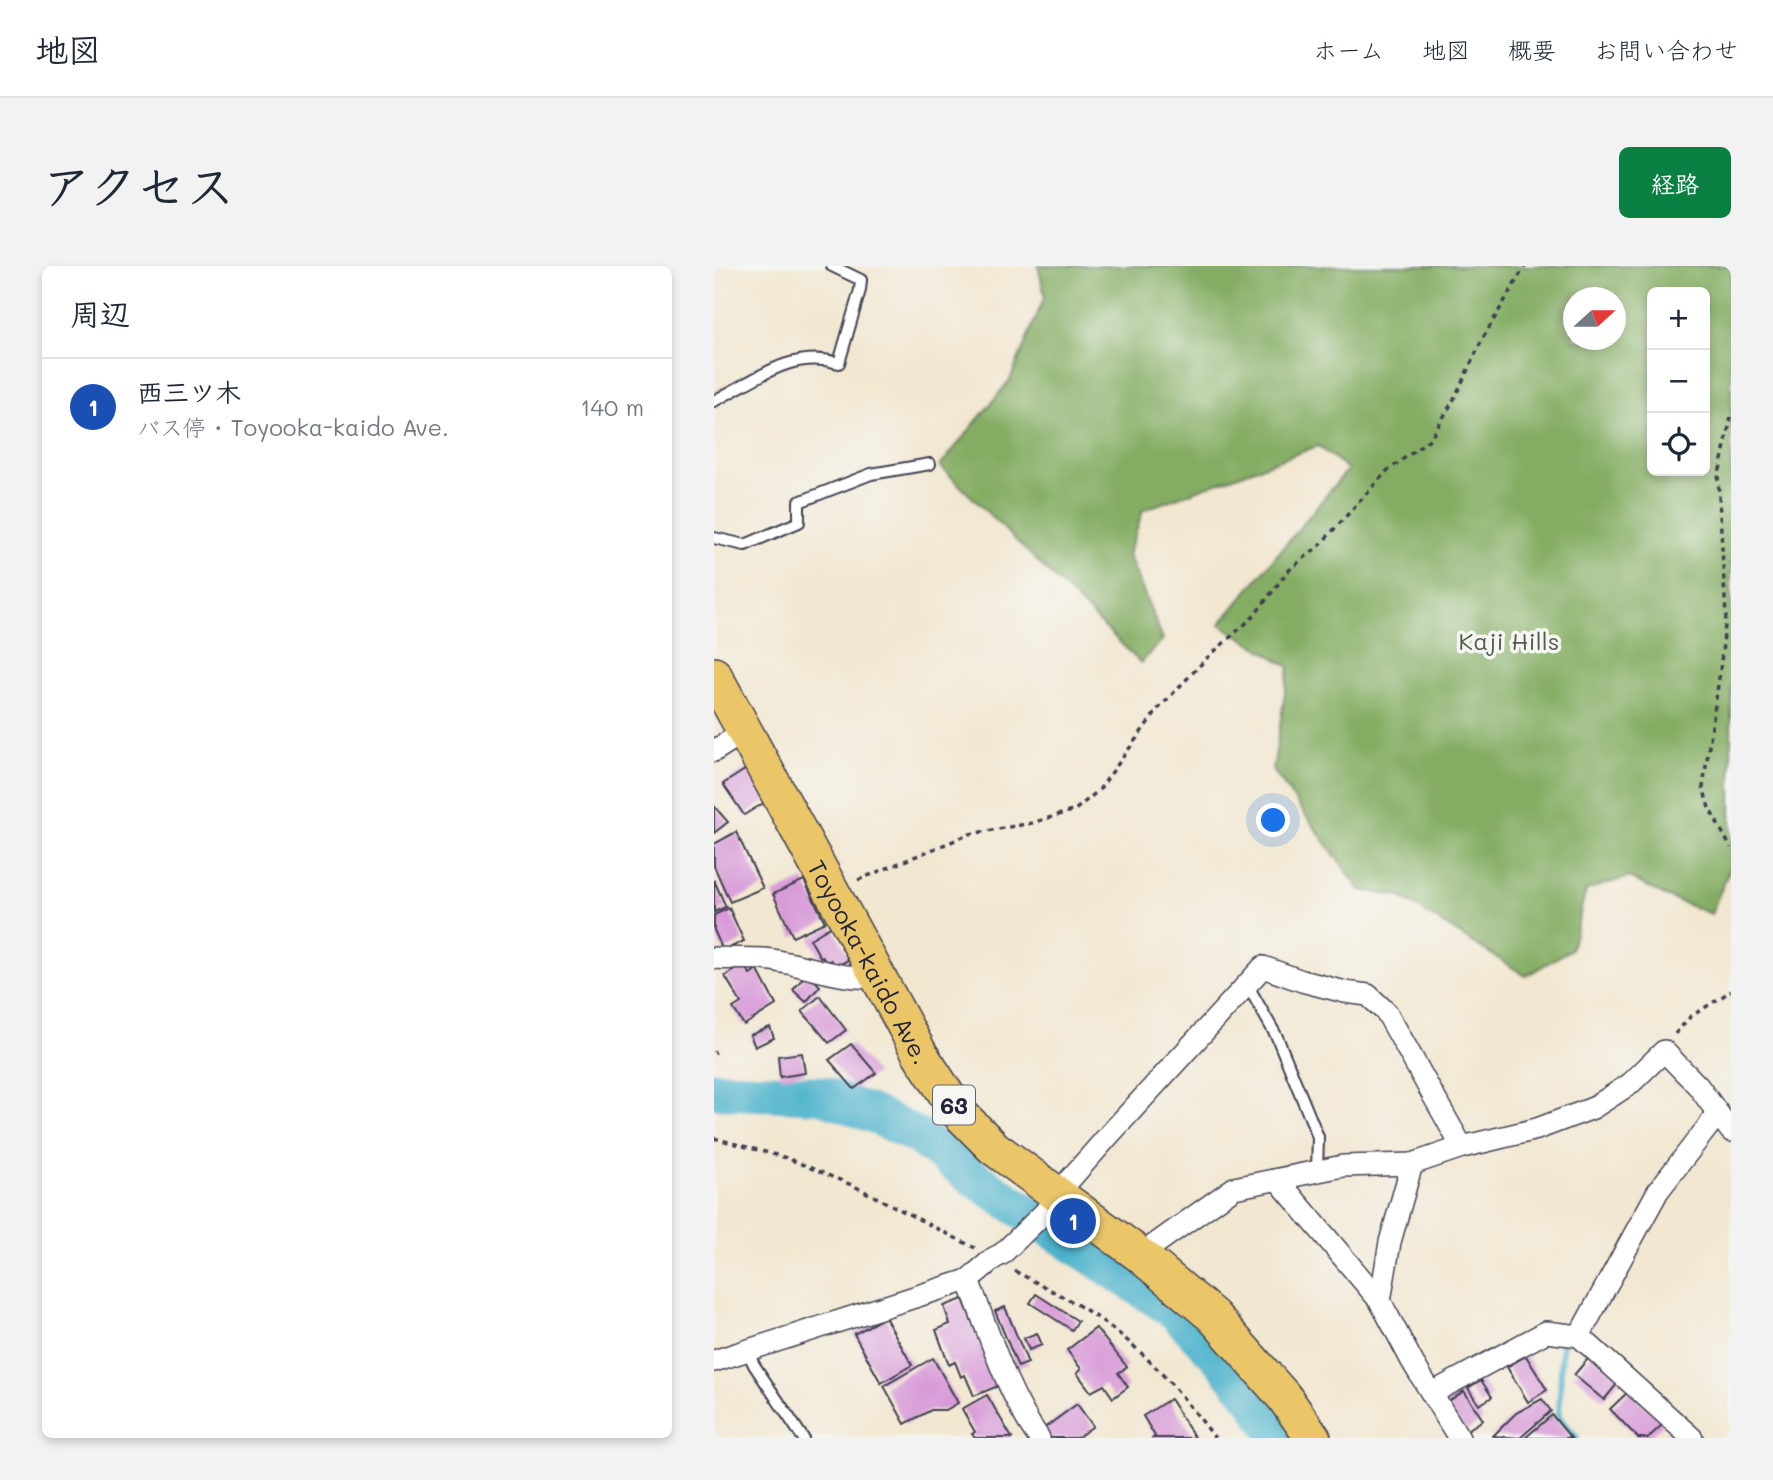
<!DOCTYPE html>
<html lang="ja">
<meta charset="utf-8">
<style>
body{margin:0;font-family:Mali,"Klee One",sans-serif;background:#f2f2f3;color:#1f2937}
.controls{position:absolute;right:21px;top:21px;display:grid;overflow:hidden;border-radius:10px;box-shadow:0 4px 10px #0003}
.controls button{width:63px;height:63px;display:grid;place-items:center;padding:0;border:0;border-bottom:2px solid #e0e1e3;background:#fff;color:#1f2937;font:35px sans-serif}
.compass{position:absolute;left:849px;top:21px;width:63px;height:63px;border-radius:50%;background:#fff;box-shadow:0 4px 10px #0003;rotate:69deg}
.you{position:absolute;left:560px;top:555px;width:24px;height:24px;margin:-18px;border:5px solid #fff;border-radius:50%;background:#1a73e8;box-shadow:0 0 0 10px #1a73e833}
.badge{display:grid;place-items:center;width:46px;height:46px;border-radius:50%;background:#0b8043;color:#fff;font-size:23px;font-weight:700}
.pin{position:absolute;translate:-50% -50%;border:4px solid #fff;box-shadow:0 2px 7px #0006}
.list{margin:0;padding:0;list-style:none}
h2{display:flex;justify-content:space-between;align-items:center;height:91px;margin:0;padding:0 28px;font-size:30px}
h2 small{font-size:23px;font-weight:400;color:#747a83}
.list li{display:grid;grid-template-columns:46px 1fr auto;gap:21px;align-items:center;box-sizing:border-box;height:98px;padding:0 28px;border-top:2px solid #e0e1e3}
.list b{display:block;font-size:26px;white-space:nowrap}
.list p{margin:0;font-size:23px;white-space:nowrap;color:#747a83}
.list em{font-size:23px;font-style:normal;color:#747a83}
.icon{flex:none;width:38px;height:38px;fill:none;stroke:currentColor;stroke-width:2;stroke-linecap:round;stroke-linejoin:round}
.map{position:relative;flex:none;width:1017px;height:1172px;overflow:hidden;border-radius:10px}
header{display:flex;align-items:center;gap:42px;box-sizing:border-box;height:98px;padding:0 35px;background:#fff;border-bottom:2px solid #e0e1e3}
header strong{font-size:33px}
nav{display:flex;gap:38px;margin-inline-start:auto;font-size:24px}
.intro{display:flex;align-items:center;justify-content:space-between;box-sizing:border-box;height:168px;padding:0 42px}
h1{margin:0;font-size:49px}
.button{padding:18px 32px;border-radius:10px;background:#0b8043;color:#fff;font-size:24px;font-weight:700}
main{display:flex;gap:42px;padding:0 42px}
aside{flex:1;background:#fff;border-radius:10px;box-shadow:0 4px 10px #0003}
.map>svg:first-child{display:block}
.forest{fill:#84ad64;stroke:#536850;stroke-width:2;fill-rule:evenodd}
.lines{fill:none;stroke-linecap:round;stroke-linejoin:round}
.stream{stroke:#4db3cc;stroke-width:6}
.river{stroke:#4db3cc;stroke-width:38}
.building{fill:#d89bd8}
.service-casing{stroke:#414051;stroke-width:14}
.minor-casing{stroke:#414051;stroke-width:24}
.primary-casing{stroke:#414051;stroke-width:38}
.path{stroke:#414051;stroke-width:3.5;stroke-dasharray:5 5;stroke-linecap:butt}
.service{stroke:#fff;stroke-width:10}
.minor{stroke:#fff;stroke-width:21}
.primary{stroke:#eac669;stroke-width:35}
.labels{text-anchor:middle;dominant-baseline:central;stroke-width:7;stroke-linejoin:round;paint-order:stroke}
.shield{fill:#f6f6f2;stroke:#626272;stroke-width:2}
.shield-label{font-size:23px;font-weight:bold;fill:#22223b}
.park-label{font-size:24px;fill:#505c4e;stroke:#f6f6f2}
.street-label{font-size:24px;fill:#22223b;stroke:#f6f6f2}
</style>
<header>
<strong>地図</strong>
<nav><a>ホーム</a><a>地図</a><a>概要</a><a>お問い合わせ</a></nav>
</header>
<div class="intro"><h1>アクセス</h1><a class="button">経路</a></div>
<main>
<aside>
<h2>周辺<small></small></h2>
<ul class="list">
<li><span class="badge" style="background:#1a4fb4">1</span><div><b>西三ツ木</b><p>バス停 · Toyooka-kaido Ave.</p></div><em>140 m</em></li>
</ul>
</aside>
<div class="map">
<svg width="1017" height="1172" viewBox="0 0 1017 1172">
<rect width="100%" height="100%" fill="#f6f6f2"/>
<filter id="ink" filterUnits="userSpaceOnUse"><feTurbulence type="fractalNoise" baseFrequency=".0143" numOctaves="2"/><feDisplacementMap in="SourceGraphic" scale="14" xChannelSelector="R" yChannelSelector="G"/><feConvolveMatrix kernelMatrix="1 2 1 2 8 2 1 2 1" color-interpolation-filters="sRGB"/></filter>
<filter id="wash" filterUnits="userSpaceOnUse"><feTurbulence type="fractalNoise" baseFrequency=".00686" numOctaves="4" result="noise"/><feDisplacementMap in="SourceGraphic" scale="28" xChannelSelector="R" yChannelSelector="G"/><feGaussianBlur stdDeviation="1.57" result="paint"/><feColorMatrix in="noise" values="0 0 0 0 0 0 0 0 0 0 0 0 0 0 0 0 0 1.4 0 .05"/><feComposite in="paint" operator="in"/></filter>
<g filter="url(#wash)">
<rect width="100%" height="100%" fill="#f2e7d0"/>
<path class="forest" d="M 324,0 L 1017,0 L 1017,600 L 997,648 L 949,629 L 915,611 L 872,624 L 857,683 L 812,710 L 685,630 L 646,624 L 559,504 L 575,401 L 506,358 L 634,203 L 604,180 L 429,244 L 414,289 L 449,373 L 427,397 L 226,200 L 296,114 L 331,30 ZM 938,26 L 991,26 L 991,205 L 938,205 ZM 860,32 L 902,32 L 902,74 L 860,74 Z"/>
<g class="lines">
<polyline class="stream" points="852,1074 848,1080 845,1151 863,1172"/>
<polyline class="river" points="0,824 108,829 161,849 205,871 263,914 461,1045 505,1091 540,1133 564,1172"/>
</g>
<g id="blocks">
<g class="building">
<polygon points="34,502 53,535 30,549 9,518"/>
<polygon points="0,540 14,556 0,567"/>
<polygon points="22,566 49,622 16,636 0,600 0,578"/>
<polygon points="0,614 12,641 0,646"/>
<polygon points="90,614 111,656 79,671 59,628"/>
<polygon points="15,642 30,675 9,685 0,664 0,649"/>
<polygon points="118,660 136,693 121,701 117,694 112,697 108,690 106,691 96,673"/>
<polygon points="31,698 36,708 43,703 62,739 30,759 19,742 27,737 11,710"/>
<polygon points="93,707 106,720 92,736 79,724"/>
<polygon points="106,730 132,764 115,777 88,745"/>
<polygon points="56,761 60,772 41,781 36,769"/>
<polygon points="137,778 162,807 140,823 115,794"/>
<polygon points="88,787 91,807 66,811 64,790"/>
<polygon points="322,1028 364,1055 358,1064 316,1037"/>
<polygon points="249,1033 284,1120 260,1130 251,1109 247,1111 241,1096 235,1099 222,1064 236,1058 230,1040"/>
<polygon points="291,1041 314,1097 304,1101 281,1045"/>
<polygon points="171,1051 198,1099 167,1117 140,1068"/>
<polygon points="382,1062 413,1101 404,1107 414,1121 399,1132 390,1119 377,1126 363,1107 367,1103 353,1084"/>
<polygon points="323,1067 328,1079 315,1084 310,1072"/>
<polygon points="878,1088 907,1113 890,1134 860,1109"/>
<polygon points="812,1090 833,1124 814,1136 793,1101"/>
<polygon points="219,1092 244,1137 232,1144 217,1144 191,1158 170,1120"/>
<polygon points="767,1114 778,1131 765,1139 754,1122"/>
<polygon points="916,1124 949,1158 934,1172 924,1172 896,1143"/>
<polygon points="750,1125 769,1154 750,1166 732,1137"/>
<polygon points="273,1129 298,1172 261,1172 258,1168 261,1166 248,1143"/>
<polygon points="456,1133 481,1172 439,1172 441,1170 429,1150"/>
<polygon points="828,1133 837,1145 806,1172 779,1170 802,1147"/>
<polygon points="363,1138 379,1160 363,1172 335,1172 329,1163"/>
<polygon points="838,1149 857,1172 811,1172"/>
</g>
</g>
</g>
<g filter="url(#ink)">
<use href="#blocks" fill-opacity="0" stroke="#414051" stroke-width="2"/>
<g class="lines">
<defs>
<g id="service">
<path d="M 0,135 C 42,114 76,83 125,97 L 146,24 L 147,14 L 118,0"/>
<polyline points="0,272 31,279 85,256 85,236 157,208 216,198"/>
<polyline points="534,720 563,771 604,871 603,904"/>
<polyline points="33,1084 40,1099 89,1172"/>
</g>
<g id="minor">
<polyline points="0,485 30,466"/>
<path d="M 0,692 C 17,693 34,692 50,693 C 89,697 126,715 165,711"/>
<polyline points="698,898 676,976 666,1035 699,1097 745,1172"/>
<polyline points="564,914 666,1035"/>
<polyline points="426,989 520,922 629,900 698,898 748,881 823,863 879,842 916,818 950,785 984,820 1017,865"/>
<path d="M 254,1014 C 275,1066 292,1126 325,1172"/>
<polyline points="865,1070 944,925 1003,849"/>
<polyline points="0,1095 254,1014 280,992 288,988 331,946 343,928 396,868 549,701 588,715 631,726 654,729 673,747 748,881"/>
<polyline points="718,1127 832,1066 865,1070 978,1172"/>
</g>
<g id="primary">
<path id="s1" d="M 0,409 L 206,788 L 244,846 L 280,882 L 426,989 L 499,1050 L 570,1131 L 599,1172"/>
</g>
</defs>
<use href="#service" class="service-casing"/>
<use href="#minor" class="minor-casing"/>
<use href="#primary" class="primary-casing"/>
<g class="path">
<polyline points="1017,151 1004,213 1012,350 1006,405 989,521 995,542 1017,582"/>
<polyline points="144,614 256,568 318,557 361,544 385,524 444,443 493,392 540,350 573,306 606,279 672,206 717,172 739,135 769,72 811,0"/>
<polyline points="961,768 976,751 1017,725"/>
<polyline points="0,787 2,786"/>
<polyline points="0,872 73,892 140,920 261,982"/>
<path d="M 301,1005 C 328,1020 356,1033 381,1050 C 429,1082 467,1127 501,1172"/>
</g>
<use href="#service" class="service"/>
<use href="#minor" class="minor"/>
<use href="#primary" class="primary"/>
</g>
</g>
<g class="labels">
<rect class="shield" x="219" y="819.5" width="42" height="39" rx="5"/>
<g class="shield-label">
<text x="240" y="839">63</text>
</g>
<g class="park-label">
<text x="795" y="374">Kaji Hills</text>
</g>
<g class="street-label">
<text stroke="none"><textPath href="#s1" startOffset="326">Toyooka-kaido Ave.</textPath></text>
</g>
</g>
</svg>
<div class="controls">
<button>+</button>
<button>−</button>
<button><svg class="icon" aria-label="locate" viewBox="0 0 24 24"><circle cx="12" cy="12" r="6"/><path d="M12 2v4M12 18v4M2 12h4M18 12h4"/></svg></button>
</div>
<svg class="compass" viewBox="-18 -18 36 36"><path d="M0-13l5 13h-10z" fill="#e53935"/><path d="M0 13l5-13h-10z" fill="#747a83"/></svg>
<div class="you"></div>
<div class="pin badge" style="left:359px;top:955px;background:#1a4fb4">1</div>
</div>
</main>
